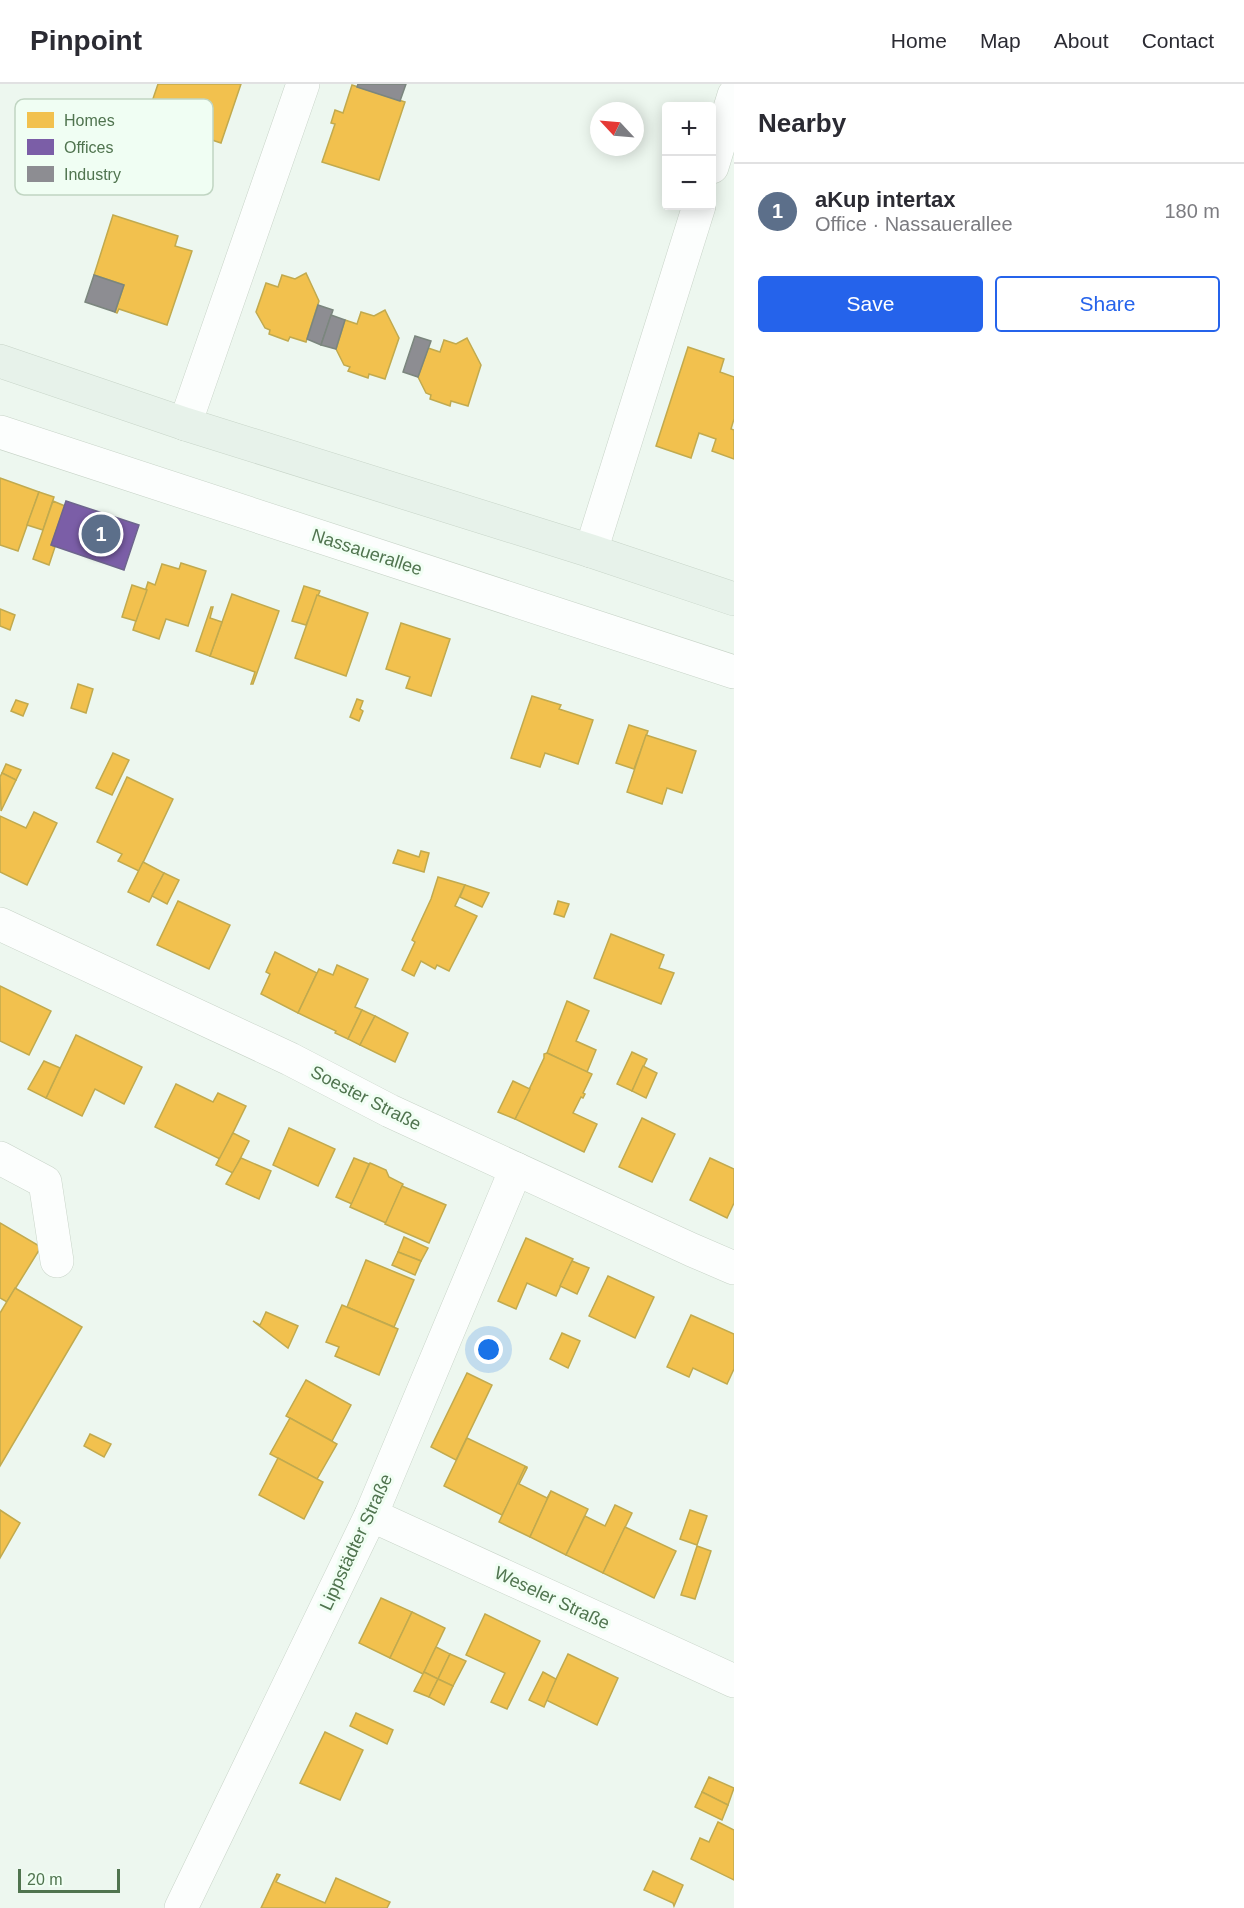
<!DOCTYPE html>
<meta charset="utf-8">
<style>
body{margin:0;font-family:Arial,sans-serif;background:#f2f2f3;color:#2b2b33}
.controls{position:absolute;right:18px;top:18px;display:grid;overflow:hidden;border-radius:6px;box-shadow:0 3px 15px #0003}
.controls button{width:54px;height:54px;display:grid;place-items:center;padding:0;border:0;border-bottom:2px solid #e1e1e2;background:#fff;color:#2b2b33;font:30px sans-serif}
.compass{position:absolute;left:590px;top:18px;width:54px;height:54px;border-radius:50%;background:#fff;box-shadow:0 3px 15px #0003;rotate:296deg}
.scale{position:absolute;left:18px;bottom:15px;width:102px;box-sizing:border-box;padding-left:6px;border:3px solid #50744f;border-top:0;font-size:16px;line-height:21px;white-space:nowrap;color:#50744f;-webkit-text-stroke:4px #f0fef3;paint-order:stroke}
.you{position:absolute;left:489px;top:1266px;width:21px;height:21px;margin:-15px;border:4px solid #fff;border-radius:50%;background:#1a73e8;box-shadow:0 0 0 9px #1a73e833}
.badge{display:grid;place-items:center;width:39px;height:39px;border-radius:50%;background:#2563eb;color:#fff;font-size:20px;font-weight:700}
.pin{position:absolute;translate:-50% -50%;border:3px solid #fff;box-shadow:0 2px 6px #0006}
.list{margin:0;padding:0;list-style:none}
h2{display:flex;justify-content:space-between;align-items:center;height:78px;margin:0;padding:0 24px;font-size:26px}
h2 small{font-size:20px;font-weight:400;color:#7c7c81}
.list li{display:grid;grid-template-columns:39px 1fr auto;gap:18px;align-items:center;box-sizing:border-box;height:96px;padding:0 24px;border-top:2px solid #e1e1e2}
.list b{display:block;font-size:22px;white-space:nowrap}
.list p{margin:0;font-size:20px;white-space:nowrap;color:#7c7c81}
.list em{font-size:20px;font-style:normal;color:#7c7c81}
.actions{display:flex;gap:12px;padding:18px 24px}
.actions a{flex:1;padding:14px 0;border:2px solid #2563eb;border-radius:6px;text-align:center;font-size:21px;color:#2563eb}
.actions .main{background:#2563eb;color:#fff}
.map{position:relative;flex:none;width:734px;height:1824px;overflow:hidden}
header{display:flex;align-items:center;gap:36px;box-sizing:border-box;height:84px;padding:0 30px;background:#fff;border-bottom:2px solid #e1e1e2}
header strong{font-size:28px}
nav{display:flex;gap:33px;margin-inline-start:auto;font-size:21px}
main{display:flex}
aside{flex:1;background:#fff}
.map>svg:first-child{display:block}
.homes{fill:#f2c14e;stroke:#c1aa4e;stroke-width:1.5}
.offices{fill:#7b5ea7;stroke:#6e658d;stroke-width:1.5}
.industry{fill:#8d8d92;stroke:#7b867e;stroke-width:1.5}
.lines{fill:none;stroke-linecap:round;stroke-linejoin:round}
.minor-casing{stroke:#c8d4c8;stroke-width:34}
.major-casing{stroke:#c8d5c9;stroke-width:34}
.minor{stroke:#fcfefd;stroke-width:33}
.major{stroke:#e7f2ea;stroke-width:33}
.labels{text-anchor:middle;dominant-baseline:central;stroke-width:6;stroke-linejoin:round;paint-order:stroke}
.street-label{font-size:18px;fill:#50744f;stroke:#f0fef3}
.key{fill:#f0fef3;stroke:#c0d5c2;stroke-width:1.5}
.key-label{font-size:16px;fill:#50744f}
</style>
<header>
<strong>Pinpoint</strong>
<nav><a>Home</a><a>Map</a><a>About</a><a>Contact</a></nav>
</header>
<main>
<div class="map">
<svg width="734" height="1824" viewBox="0 0 734 1824">
<rect width="100%" height="100%" fill="#edf7ef"/>
<g class="homes">
<polygon points="158,0 241,0 221,59 194,50 199,33 181,27 171,56 142,47"/>
<polygon points="352,1 405,18 379,96 322,78 335,40 331,39 335,26 343,29"/>
<polygon points="113,131 178,152 175,162 192,167 167,241 119,225 117,229 115,228 124,201 94,191"/>
<polygon points="306,189 319,217 306,258 290,253 288,257 269,250 270,246 265,244 256,228 266,199 278,203 282,191 295,195"/>
<polygon points="385,226 399,254 385,295 369,290 368,294 348,287 350,283 344,281 336,265 345,236 357,240 361,228 374,232"/>
<polygon points="467,254 481,281 468,322 451,317 450,322 430,315 431,311 426,309 418,293 428,264 440,268 444,256 456,260"/>
<polygon points="688,263 724,275 720,288 734,293 734,335 731,345 734,346 734,375 712,367 716,355 699,349 691,374 656,362"/>
<polygon points="0,394 39,408 18,467 0,461"/>
<polygon points="39,408 54,413 43,446 27,441"/>
<polygon points="53,417 65,422 51,461 55,463 49,481 33,475"/>
<polygon points="181,479 206,487 188,542 166,535 159,555 133,546 148,498 155,501 162,480 179,485"/>
<polygon points="132,501 147,506 136,537 122,533"/>
<polygon points="304,502 320,507 306,541 292,537"/>
<polygon points="232,510 279,527 253,600 251,600 255,588 210,572"/>
<polygon points="317,511 368,529 346,592 295,574"/>
<polygon points="211,523 213,523 210,534 222,538 210,572 196,567"/>
<polygon points="0,525 15,531 10,546 0,542"/>
<polygon points="401,539 450,555 431,612 406,604 410,593 386,585"/>
<polygon points="78,600 93,605 86,629 71,624"/>
<polygon points="532,612 561,621 559,625 593,636 578,680 545,669 540,683 511,674"/>
<polygon points="357,615 363,617 360,625 363,627 359,637 350,633"/>
<polygon points="16,616 28,620 23,632 11,627"/>
<polygon points="629,641 648,647 634,685 616,679"/>
<polygon points="646,651 696,667 682,709 667,704 662,720 627,708"/>
<polygon points="113,669 129,676 112,711 96,704"/>
<polygon points="6,680 21,686 16,696 2,689"/>
<polygon points="2,689 16,696 1,727 0,693"/>
<polygon points="127,693 173,715 139,787 118,777 122,770 97,758"/>
<polygon points="34,728 57,739 27,801 0,788 0,732 26,744"/>
<polygon points="398,766 419,773 421,767 429,769 424,788 393,779"/>
<polygon points="143,778 164,789 149,818 128,808"/>
<polygon points="164,789 179,796 167,820 152,812"/>
<polygon points="438,793 465,801 455,822 477,832 449,887 437,881 435,885 421,877 414,892 402,886 415,858 412,856 431,815"/>
<polygon points="465,801 489,809 482,823 460,813"/>
<polygon points="178,817 230,841 209,885 157,861"/>
<polygon points="558,817 569,820 564,833 554,830"/>
<polygon points="611,850 664,871 659,884 674,889 661,920 594,894"/>
<polygon points="275,868 317,889 298,929 261,910 270,890 266,888"/>
<polygon points="337,881 368,895 355,923 362,926 348,955 335,949 336,947 298,929 319,885 333,891"/>
<polygon points="0,902 51,927 29,971 0,957"/>
<polygon points="567,917 589,927 576,957 596,966 587,988 547,969"/>
<polygon points="362,926 375,932 360,961 348,955"/>
<polygon points="375,932 408,949 395,978 360,961"/>
<polygon points="76,951 142,983 124,1020 95,1005 82,1032 46,1014"/>
<polygon points="632,968 647,975 632,1007 617,1000"/>
<polygon points="547,969 592,990 583,1009 585,1010 583,1014 581,1013 573,1029 597,1040 584,1068 515,1035 544,974 544,970"/>
<polygon points="44,977 60,984 46,1014 28,1005"/>
<polygon points="643,982 657,989 646,1014 632,1007"/>
<polygon points="513,997 530,1005 515,1035 498,1028"/>
<polygon points="176,1000 213,1018 218,1009 246,1022 220,1075 155,1043"/>
<polygon points="642,1034 675,1050 652,1098 619,1083"/>
<polygon points="289,1044 335,1065 318,1102 273,1081"/>
<polygon points="233,1049 249,1057 233,1089 216,1081"/>
<polygon points="241,1074 271,1087 259,1115 226,1100"/>
<polygon points="354,1074 369,1080 352,1120 336,1113"/>
<polygon points="710,1074 734,1085 734,1119 727,1134 690,1116"/>
<polygon points="370,1079 386,1086 389,1093 403,1100 386,1139 350,1123"/>
<polygon points="402,1102 446,1121 429,1159 385,1140"/>
<polygon points="0,1139 41,1163 7,1218 0,1214"/>
<polygon points="404,1153 428,1164 421,1177 398,1168"/>
<polygon points="526,1154 573,1175 556,1212 527,1199 516,1225 498,1217"/>
<polygon points="398,1168 421,1177 415,1191 392,1181"/>
<polygon points="366,1176 414,1196 394,1243 347,1223"/>
<polygon points="572,1177 589,1184 577,1210 560,1202"/>
<polygon points="608,1192 654,1213 635,1254 589,1232"/>
<polygon points="15,1204 82,1243 0,1382 0,1229"/>
<polygon points="342,1221 398,1245 379,1291 335,1272 339,1263 326,1258"/>
<polygon points="266,1228 298,1242 288,1264 253,1237 260,1241"/>
<polygon points="691,1231 734,1250 734,1285 727,1300 693,1284 689,1293 667,1283"/>
<polygon points="562,1249 580,1257 568,1284 550,1275"/>
<polygon points="467,1289 492,1301 456,1376 431,1363"/>
<polygon points="306,1296 351,1321 332,1357 286,1332"/>
<polygon points="290,1334 337,1360 317,1395 270,1370"/>
<polygon points="90,1350 111,1360 104,1373 84,1362"/>
<polygon points="467,1354 527,1383 502,1431 444,1402"/>
<polygon points="278,1374 323,1398 304,1435 259,1411"/>
<polygon points="525,1383 527,1384 519,1400 547,1414 551,1407 530,1453 499,1438"/>
<polygon points="551,1407 588,1425 566,1471 530,1453"/>
<polygon points="615,1421 632,1429 603,1489 566,1471 585,1432 605,1442"/>
<polygon points="0,1426 20,1439 0,1474"/>
<polygon points="690,1426 707,1432 697,1461 680,1455"/>
<polygon points="625,1443 676,1467 654,1514 603,1489"/>
<polygon points="697,1462 711,1467 695,1515 681,1511"/>
<polygon points="381,1514 412,1528 390,1574 359,1559"/>
<polygon points="412,1528 445,1544 423,1590 390,1574"/>
<polygon points="485,1530 540,1557 507,1625 491,1618 505,1589 466,1571"/>
<polygon points="436,1563 450,1570 438,1595 424,1588"/>
<polygon points="450,1570 466,1577 453,1602 438,1595"/>
<polygon points="568,1570 618,1594 597,1641 546,1616"/>
<polygon points="424,1588 438,1595 429,1613 414,1607"/>
<polygon points="543,1588 556,1595 544,1623 529,1616"/>
<polygon points="438,1595 453,1602 444,1621 429,1613"/>
<polygon points="356,1629 393,1646 387,1660 350,1642"/>
<polygon points="325,1648 363,1666 340,1716 300,1699"/>
<polygon points="709,1693 734,1704 728,1721 702,1708"/>
<polygon points="702,1708 728,1721 722,1736 695,1723"/>
<polygon points="718,1738 734,1746 734,1796 691,1775 700,1754 709,1758"/>
<polygon points="653,1787 683,1801 674,1822 673,1819 644,1806"/>
<polygon points="277,1790 280,1791 276,1798 325,1819 336,1794 390,1818 387,1824 261,1824"/>
</g>
<polygon class="offices" points="66,417 139,441 124,486 51,461"/>
<g class="industry">
<polygon points="358,0 406,0 400,17 357,3"/>
<polygon points="94,191 124,201 115,228 85,218"/>
<polygon points="318,221 333,226 321,261 307,255"/>
<polygon points="331,231 345,236 336,265 321,261"/>
<polygon points="415,252 431,257 418,293 403,288"/>
</g>
<g class="lines">
<defs>
<g id="minor">
<polyline points="712,83 734,11"/>
<polyline points="185,340 303,0"/>
<polyline points="0,348 734,588"/>
<polyline points="591,467 699,122"/>
<polyline points="0,840 290,975 390,1027 692,1166 734,1184"/>
<polyline points="0,1074 45,1098 57,1177"/>
<polyline points="371,1431 734,1597"/>
<polyline points="181,1824 371,1431 516,1085"/>
</g>
<polyline id="major" points="0,277 185,340 591,467 734,515"/>
</defs>
<use href="#minor" class="minor-casing"/>
<use href="#major" class="major-casing"/>
<use href="#minor" class="minor"/>
<use href="#major" class="major"/>
</g>
<g class="labels">
<g class="street-label">
<text transform="translate(367 468) rotate(18)">Nassauerallee</text>
<text transform="translate(366 1014) rotate(27)">Soester Straße</text>
<text transform="translate(356 1458) rotate(-65)">Lippstädter Straße</text>
<text transform="translate(552 1514) rotate(25)">Weseler Straße</text>
</g>
</g>
<rect x="15" y="15" width="198" height="96" rx="9" class="key"/>
<rect x="27" y="28" width="27" height="16" fill="#f2c14e"/>
<rect x="27" y="55" width="27" height="16" fill="#7b5ea7"/>
<rect x="27" y="82" width="27" height="16" fill="#8d8d92"/>
<g class="key-label">
<text x="64" y="42">Homes</text>
<text x="64" y="69">Offices</text>
<text x="64" y="96">Industry</text>
</g>
</svg>
<div class="controls">
<button>+</button>
<button>−</button>
</div>
<svg class="compass" viewBox="-18 -18 36 36"><path d="M0-13l5 13h-10z" fill="#e53935"/><path d="M0 13l5-13h-10z" fill="#7c7c81"/></svg>
<div class="scale">20 m</div>
<div class="you"></div>
<div class="pin badge" style="left:101px;top:450px;background:#5c6f8a">1</div>
</div>
<aside>
<h2>Nearby<small></small></h2>
<ul class="list">
<li><span class="badge" style="background:#5c6f8a">1</span><div><b>aKup intertax</b><p>Office · Nassauerallee</p></div><em>180 m</em></li>
</ul>
<div class="actions"><a class="main">Save</a><a>Share</a></div>
</aside>
</main>
